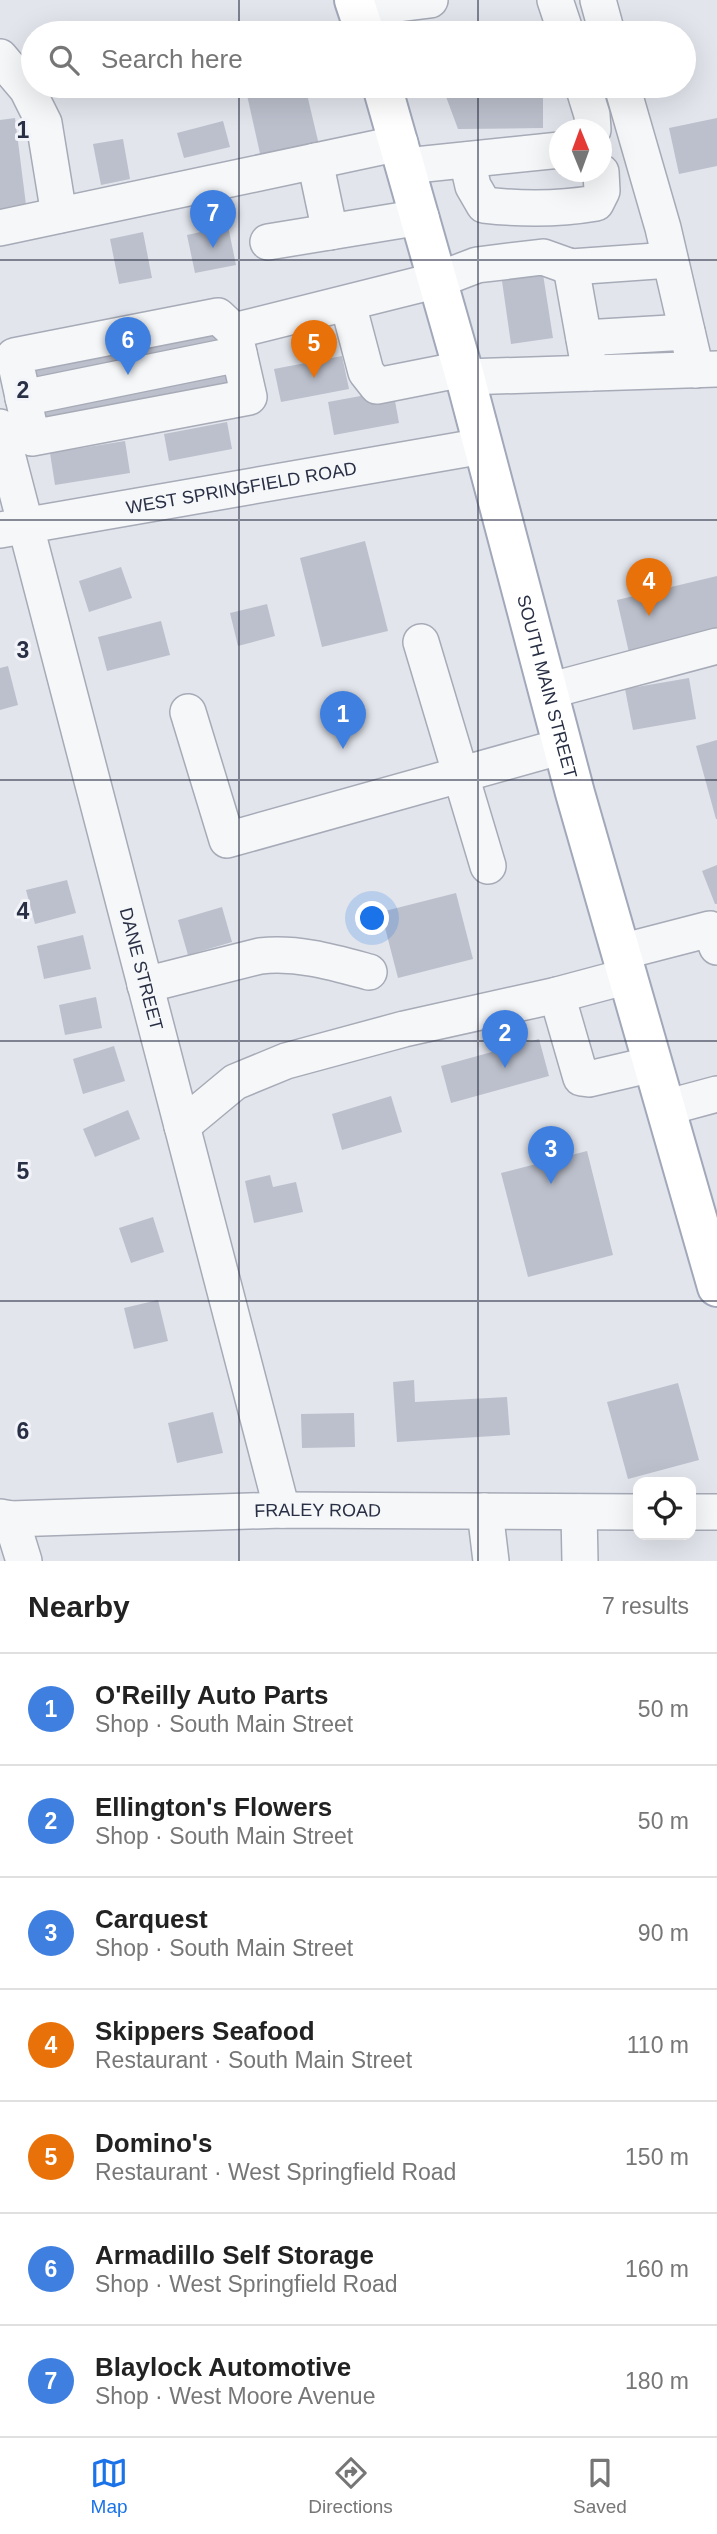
<!DOCTYPE html>
<meta charset="utf-8">
<style>
body{margin:0;font-family:Helvetica,sans-serif;background:#f2f2f2;color:#222}
.controls{position:absolute;right:21px;bottom:21px;display:grid;overflow:hidden;border-radius:14px;box-shadow:0 7px 28px #0002}
.controls button{width:63px;height:63px;display:grid;place-items:center;padding:0;border:0;border-bottom:2px solid #e0e0e0;background:#fff;color:#222;font:35px sans-serif}
.compass{position:absolute;left:549px;top:119px;width:63px;height:63px;border-radius:50%;background:#fff;box-shadow:0 7px 28px #0002;rotate:359deg}
.you{position:absolute;left:373px;top:919px;width:24px;height:24px;margin:-18px;border:5px solid #fff;border-radius:50%;background:#1a73e8;box-shadow:0 0 0 10px #1a73e833}
.badge{display:grid;place-items:center;width:46px;height:46px;border-radius:50%;background:#1a73e8;color:#fff;font-size:23px;font-weight:700}
.pin{position:absolute;translate:-50% -58px;filter:drop-shadow(0 2px 4px #0008)}
.pin::after{content:'';position:absolute;top:37px;width:24px;height:21px;background:inherit;clip-path:polygon(0 0,100% 0,50% 100%)}
.list{margin:0;padding:0;list-style:none}
h2{display:flex;justify-content:space-between;align-items:center;height:91px;margin:0;padding:0 28px;font-size:30px}
h2 small{font-size:23px;font-weight:400;color:#767676}
.list li{display:grid;grid-template-columns:46px 1fr auto;gap:21px;align-items:center;box-sizing:border-box;height:112px;padding:0 28px;border-top:2px solid #e0e0e0}
.list b{display:block;font-size:26px;white-space:nowrap}
.list p{margin:0;font-size:23px;white-space:nowrap;color:#767676}
.list em{font-size:23px;font-style:normal;color:#767676}
.icon{flex:none;width:38px;height:38px;fill:none;stroke:currentColor;stroke-width:2;stroke-linecap:round;stroke-linejoin:round}
.map{position:relative;flex:none;width:717px;height:1561px;overflow:hidden}
.search{position:absolute;background:#fff;box-shadow:0 7px 28px #0002;left:21px;right:21px;top:21px;height:77px;display:flex;align-items:center;gap:18px;box-sizing:border-box;padding:0 24px;border-radius:38px;color:#767676;font-size:26px}
.sheet{height:875px;background:#fff}
nav{display:flex;justify-content:space-around;align-items:center;box-sizing:border-box;height:98px;border-top:2px solid #e0e0e0;background:#fff;font-size:19px;color:#767676}
nav a{display:grid;justify-items:center;gap:4px}
nav .on{color:#1a73e8}
.map>svg:first-child{display:block}
.building{fill:#bcc0cc}
.lines{fill:none;stroke-linecap:round;stroke-linejoin:round}
.minor-casing{stroke:#a7abb7;stroke-width:38}
.major-casing{stroke:#a1a8b9;stroke-width:42}
.minor{stroke:#f6f7f9;stroke-width:35}
.major{stroke:#fff;stroke-width:38}
.grid{fill:none;stroke:#293045;stroke-width:2;stroke-opacity:0.55}
.labels{text-anchor:middle;dominant-baseline:central;stroke-width:6;stroke-linejoin:round;paint-order:stroke}
.street-label{font-size:18px;fill:#293045;stroke:#f2f4f9}
.grid-label{font-size:23px;text-anchor:middle;font-weight:bold;fill:#293045;stroke:#f2f4f9;stroke-width:6;stroke-linejoin:round;paint-order:stroke}
</style>
<div class="map">
<svg width="717" height="1561" viewBox="0 0 717 1561">
<rect width="100%" height="100%" fill="#e2e5ec"/>
<g class="building">
<polygon points="476,29 478,33 433,33 433,31"/>
<polygon points="286,86 305,86 319,145 261,158 247,95"/>
<polygon points="442,86 499,86 503,96 543,95 543,128 458,129"/>
<polygon points="15,118 26,205 0,209 0,120"/>
<polygon points="717,118 717,166 679,174 669,128"/>
<polygon points="223,121 230,147 184,158 177,133"/>
<polygon points="123,139 130,179 101,185 93,144"/>
<polygon points="228,226 236,265 195,273 187,235"/>
<polygon points="143,232 152,278 119,284 110,239"/>
<polygon points="542,268 553,338 511,344 501,274"/>
<polygon points="216,330 220,353 31,385 27,361"/>
<polygon points="342,356 349,389 281,402 274,369"/>
<polygon points="228,372 232,396 40,429 36,406"/>
<polygon points="393,390 399,423 334,435 328,402"/>
<polygon points="227,422 232,449 169,461 164,434"/>
<polygon points="125,441 130,473 55,485 50,453"/>
<polygon points="365,541 388,631 322,647 300,558"/>
<polygon points="121,567 132,598 89,612 79,581"/>
<polygon points="717,576 717,636 630,657 617,600"/>
<polygon points="267,604 275,636 238,646 230,613"/>
<polygon points="161,621 170,655 107,671 98,637"/>
<polygon points="8,666 18,705 0,710 0,668"/>
<polygon points="689,678 696,719 633,730 625,689"/>
<polygon points="717,740 717,819 716,819 696,746"/>
<polygon points="717,865 717,904 715,904 702,871"/>
<polygon points="67,880 76,913 35,924 26,890"/>
<polygon points="456,893 473,959 398,978 381,912"/>
<polygon points="222,907 232,942 188,955 178,920"/>
<polygon points="83,935 91,969 44,979 37,946"/>
<polygon points="96,997 102,1028 65,1035 59,1005"/>
<polygon points="539,1039 549,1076 451,1103 441,1066"/>
<polygon points="114,1046 125,1081 83,1094 73,1059"/>
<polygon points="391,1096 402,1132 342,1150 332,1114"/>
<polygon points="128,1110 140,1139 95,1157 83,1129"/>
<polygon points="587,1151 613,1255 528,1277 501,1173"/>
<polygon points="270,1175 273,1187 296,1182 303,1212 254,1223 245,1181"/>
<polygon points="153,1217 164,1252 131,1263 119,1228"/>
<polygon points="158,1300 168,1341 134,1349 124,1308"/>
<polygon points="414,1380 415,1402 507,1397 510,1435 397,1442 393,1382"/>
<polygon points="678,1383 699,1460 628,1479 607,1402"/>
<polygon points="213,1412 223,1453 177,1463 168,1423"/>
<polygon points="354,1413 355,1447 302,1448 301,1414"/>
</g>
<g class="lines">
<defs>
<g id="minor">
<polyline points="555,0 566,33"/>
<polyline points="598,0 607,33"/>
<polyline points="358,9 430,0"/>
<polyline points="0,57 27,89 44,123 59,215"/>
<polyline points="583,86 592,115 593,130"/>
<polyline points="622,86 663,228 696,370"/>
<path d="M 467,160 L 473,186 L 484,205 C 519,209 561,209 596,203 L 602,191 L 601,172"/>
<polyline points="315,161 330,232"/>
<polyline points="406,166 560,150"/>
<polyline points="0,228 400,143"/>
<polyline points="268,242 421,217"/>
<polyline points="571,267 590,373"/>
<polyline points="348,304 366,372 377,386 463,369"/>
<polyline points="234,331 249,397 32,438 14,356 218,316 234,331 438,280 477,265 543,257 571,267 670,260"/>
<polyline points="584,338 687,332"/>
<polyline points="465,377 717,369"/>
<polyline points="23,398 239,354"/>
<path id="s1" d="M 0,427 L 282,1510"/>
<path id="s2" d="M 0,530 L 483,446"/>
<polyline points="421,642 488,866"/>
<polyline points="548,691 717,646"/>
<polyline points="188,712 227,840 563,746"/>
<polyline points="621,952 710,929 717,947"/>
<polyline points="628,976 557,995 581,1078 589,1079 653,1064"/>
<path d="M 145,985 L 260,956 C 298,952 332,962 369,972"/>
<polyline points="665,1108 717,1094"/>
<polyline points="182,1126 235,1082 286,1061 404,1029 557,995"/>
<polyline points="485,1511 491,1561"/>
<polyline points="579,1512 580,1561"/>
<polyline points="691,1512 717,1512"/>
<path id="s3" d="M 0,1517 L 11,1519 L 282,1510 L 638,1512"/>
<polyline points="11,1519 24,1561"/>
</g>
<g id="major">
<polyline points="354,0 365,33"/>
<path id="s4" d="M 382,86 L 465,377 L 575,793 L 717,1287"/>
</g>
</defs>
<use href="#minor" class="minor-casing"/>
<use href="#major" class="major-casing"/>
<use href="#minor" class="minor"/>
<use href="#major" class="major"/>
</g>
<path class="grid" d="M 239,0 L 239,33M 478,0 L 478,33M 239,86 L 239,1561M 478,86 L 478,1561M 0,260 L 717,260M 0,520 L 717,520M 0,780 L 717,780M 0,1041 L 717,1041M 0,1301 L 717,1301"/>
<g class="labels">
<g class="street-label">
<text stroke="none"><textPath href="#s2" startOffset="245">WEST SPRINGFIELD ROAD</textPath></text>
<text stroke="none"><textPath href="#s4" startOffset="623">SOUTH MAIN STREET</textPath></text>
<text stroke="none"><textPath href="#s1" startOffset="560">DANE STREET</textPath></text>
<text stroke="none"><textPath href="#s3" startOffset="318">FRALEY ROAD</textPath></text>
</g>
</g>
<g class="grid-label">
<text x="23" y="138">1</text>
<text x="23" y="398">2</text>
<text x="23" y="658">3</text>
<text x="23" y="919">4</text>
<text x="23" y="1179">5</text>
<text x="23" y="1439">6</text>
</g>
</svg>
<div class="controls">
<button><svg class="icon" aria-label="locate" viewBox="0 0 24 24"><circle cx="12" cy="12" r="6"/><path d="M12 2v4M12 18v4M2 12h4M18 12h4"/></svg></button>
</div>
<svg class="compass" viewBox="-18 -18 36 36"><path d="M0-13l5 13h-10z" fill="#e53935"/><path d="M0 13l5-13h-10z" fill="#767676"/></svg>
<div class="you"></div>
<div class="pin badge" style="left:343px;top:749px;background:#3f7fe0">1</div>
<div class="pin badge" style="left:505px;top:1068px;background:#3f7fe0">2</div>
<div class="pin badge" style="left:551px;top:1184px;background:#3f7fe0">3</div>
<div class="pin badge" style="left:649px;top:616px;background:#e8710a">4</div>
<div class="pin badge" style="left:314px;top:378px;background:#e8710a">5</div>
<div class="pin badge" style="left:128px;top:375px;background:#3f7fe0">6</div>
<div class="pin badge" style="left:213px;top:248px;background:#3f7fe0">7</div>
<div class="search"><svg class="icon" aria-label="search" viewBox="0 0 24 24"><circle cx="10" cy="10" r="6"/><path d="M15 15l6 6"/></svg>Search here</div>
</div>
<section class="sheet">
<h2>Nearby<small>7 results</small></h2>
<ul class="list">
<li><span class="badge" style="background:#3f7fe0">1</span><div><b>O'Reilly Auto Parts</b><p>Shop · South Main Street</p></div><em>50 m</em></li>
<li><span class="badge" style="background:#3f7fe0">2</span><div><b>Ellington's Flowers</b><p>Shop · South Main Street</p></div><em>50 m</em></li>
<li><span class="badge" style="background:#3f7fe0">3</span><div><b>Carquest</b><p>Shop · South Main Street</p></div><em>90 m</em></li>
<li><span class="badge" style="background:#e8710a">4</span><div><b>Skippers Seafood</b><p>Restaurant · South Main Street</p></div><em>110 m</em></li>
<li><span class="badge" style="background:#e8710a">5</span><div><b>Domino's</b><p>Restaurant · West Springfield Road</p></div><em>150 m</em></li>
<li><span class="badge" style="background:#3f7fe0">6</span><div><b>Armadillo Self Storage</b><p>Shop · West Springfield Road</p></div><em>160 m</em></li>
<li><span class="badge" style="background:#3f7fe0">7</span><div><b>Blaylock Automotive</b><p>Shop · West Moore Avenue</p></div><em>180 m</em></li>
</ul>
</section>
<nav>
<a class="on"><svg class="icon" aria-label="map" viewBox="0 0 24 24"><path d="M3 6l6-2 6 2 6-2v14l-6 2-6-2-6 2zM9 4v14M15 6v14"/></svg>Map</a>
<a><svg class="icon" aria-label="directions" viewBox="0 0 24 24"><path d="M12 3l9 9-9 9-9-9zM9 14v-3h6M13 9l2 2-2 2"/></svg>Directions</a>
<a><svg class="icon" aria-label="saved" viewBox="0 0 24 24"><path d="M7 4h10v16l-5-4-5 4z"/></svg>Saved</a>
</nav>
